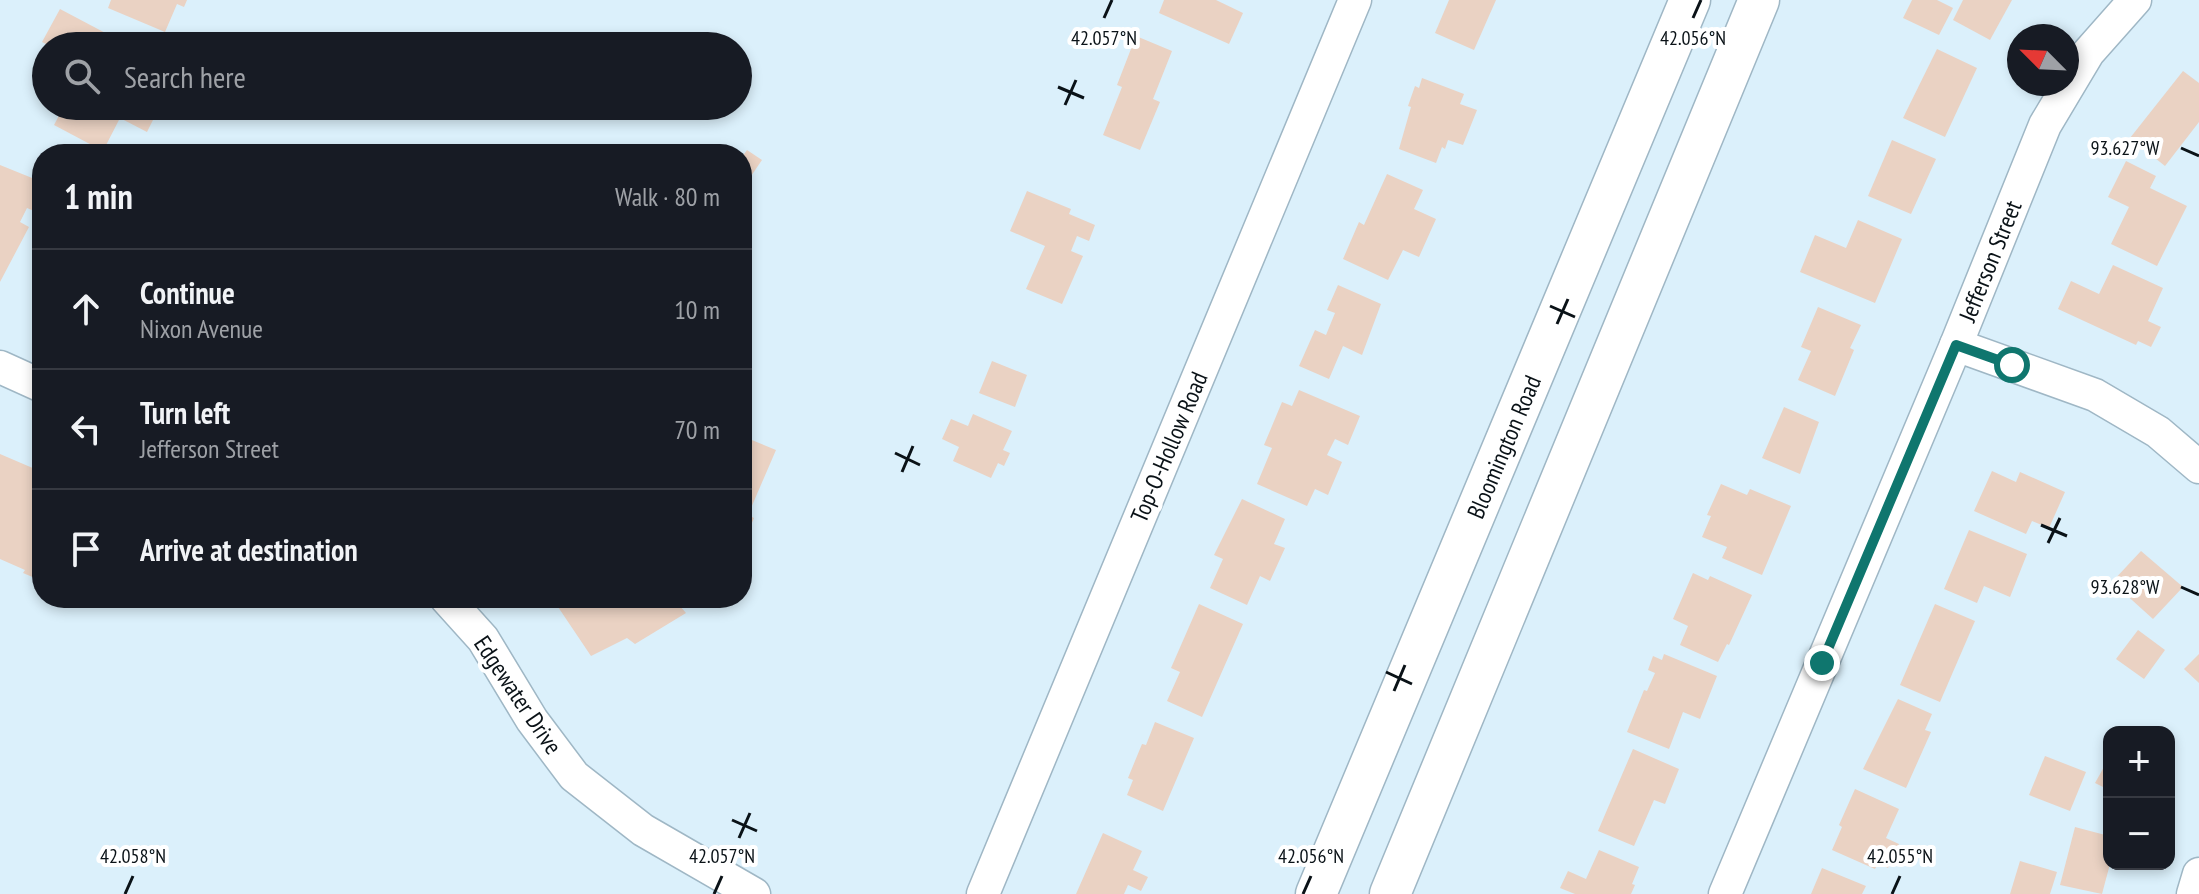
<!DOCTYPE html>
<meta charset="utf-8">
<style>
body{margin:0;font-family:"PT Sans Narrow",sans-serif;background:#242831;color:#f1f3f6}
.controls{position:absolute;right:24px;bottom:24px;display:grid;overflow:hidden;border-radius:16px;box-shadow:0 4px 12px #0003}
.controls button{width:72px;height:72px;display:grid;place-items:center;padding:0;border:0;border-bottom:2px solid #363941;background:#171b24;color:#f1f3f6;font:40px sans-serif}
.compass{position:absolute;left:2007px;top:24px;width:72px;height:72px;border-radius:50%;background:#171b24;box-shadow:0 4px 12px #0003;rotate:294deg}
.stop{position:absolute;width:24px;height:24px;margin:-18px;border:6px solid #0f766e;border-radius:50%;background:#fff}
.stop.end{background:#0f766e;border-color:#fff;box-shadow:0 2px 8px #0008}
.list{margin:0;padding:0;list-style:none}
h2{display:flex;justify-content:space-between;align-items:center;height:104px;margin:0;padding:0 32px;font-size:34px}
h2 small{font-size:26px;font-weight:400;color:#9ea1a6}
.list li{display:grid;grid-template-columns:52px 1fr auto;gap:24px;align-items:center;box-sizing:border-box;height:120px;padding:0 32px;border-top:2px solid #363941}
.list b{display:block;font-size:30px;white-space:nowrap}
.list p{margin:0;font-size:26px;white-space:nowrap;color:#9ea1a6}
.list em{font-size:26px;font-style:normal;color:#9ea1a6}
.icon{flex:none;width:44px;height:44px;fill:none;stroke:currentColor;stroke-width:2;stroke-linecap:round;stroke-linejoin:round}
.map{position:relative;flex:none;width:2199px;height:894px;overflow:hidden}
.search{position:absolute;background:#171b24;box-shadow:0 4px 12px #0003;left:32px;top:32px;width:720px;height:88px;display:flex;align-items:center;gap:20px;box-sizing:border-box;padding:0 28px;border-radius:44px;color:#9ea1a6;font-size:30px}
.panel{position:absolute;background:#171b24;box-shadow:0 4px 12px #0003;left:32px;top:144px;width:720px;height:464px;border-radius:32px}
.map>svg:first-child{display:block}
.building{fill:#ead2c3}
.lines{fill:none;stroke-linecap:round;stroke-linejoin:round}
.minor-casing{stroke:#9fb7c5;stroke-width:35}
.tertiary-casing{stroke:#9fb7c5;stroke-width:43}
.minor{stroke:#fff;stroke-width:32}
.tertiary{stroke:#fff;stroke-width:40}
.route{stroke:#0f766e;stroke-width:10}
.ticks{fill:none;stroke:#0a1217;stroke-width:3}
.labels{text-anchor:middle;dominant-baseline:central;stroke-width:8;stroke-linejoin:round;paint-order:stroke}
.street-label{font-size:24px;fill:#0a1217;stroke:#fff}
.ticks-label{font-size:20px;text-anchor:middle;fill:#0a1217;stroke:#fff;stroke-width:8;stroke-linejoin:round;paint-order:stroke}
</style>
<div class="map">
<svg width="2199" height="894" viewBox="0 0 2199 894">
<rect width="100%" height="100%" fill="#dbf0fb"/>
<g class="building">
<polygon points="111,0 187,0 184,7 177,4 165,32 108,8"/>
<polygon points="1164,0 1216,0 1243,13 1229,44 1159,13"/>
<polygon points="1449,0 1496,0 1474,50 1435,33"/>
<polygon points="1912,0 1937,0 1953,8 1939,35 1903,18"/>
<polygon points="1963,0 2012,0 1990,40 1953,20"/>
<polygon points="60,9 130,46 50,46 42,42"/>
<polygon points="1136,36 1172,51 1153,99 1160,102 1140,150 1103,135 1122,87 1117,85"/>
<polygon points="1937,49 1977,68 1945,137 1903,118"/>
<polygon points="2183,71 2199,83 2199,122 2165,166 2130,138"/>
<polygon points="1422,78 1464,94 1460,104 1477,110 1463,145 1448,140 1445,149 1442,147 1436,163 1399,149 1411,107 1408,106 1415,86 1419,88"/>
<polygon points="64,106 160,106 147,132 120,118 103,151 54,125"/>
<polygon points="1892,140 1936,159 1911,214 1868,196"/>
<polygon points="747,150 762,160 749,179 742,173 742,157"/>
<polygon points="2126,161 2156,176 2150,188 2187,206 2157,266 2111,244 2129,207 2108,197"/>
<polygon points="0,165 42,182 42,194 34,211 27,208 20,222 29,227 0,282"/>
<polygon points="1387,174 1423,190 1414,209 1436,219 1419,257 1403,250 1388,280 1343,259 1359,222 1364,225"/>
<polygon points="1027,191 1071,209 1069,214 1095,225 1089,241 1077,236 1071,251 1083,256 1062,304 1026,289 1045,246 1010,231"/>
<polygon points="1858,220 1902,239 1875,303 1800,272 1815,235 1846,248"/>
<polygon points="2113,265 2163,288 2148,321 2161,327 2151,347 2138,341 2136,345 2058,309 2071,281 2099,294"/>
<polygon points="1338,285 1381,304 1362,355 1343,346 1329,379 1299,366 1315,330 1326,335 1335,313 1327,310"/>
<polygon points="1818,307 1861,325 1850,348 1854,350 1835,396 1798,380 1811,351 1801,347"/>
<polygon points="992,361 1027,375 1015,407 979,393"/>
<polygon points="1299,390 1360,416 1348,445 1335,439 1327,455 1342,462 1328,495 1315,489 1307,506 1257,484 1272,448 1264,445 1282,402 1292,406"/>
<polygon points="1784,407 1819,422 1800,474 1762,458"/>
<polygon points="973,414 1012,431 1003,450 1010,453 1004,466 998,463 991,478 953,461 959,447 942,439 951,419 968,426"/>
<polygon points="742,436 776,450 748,515 754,518 742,547"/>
<polygon points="0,454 42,472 42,581 23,573 25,570 0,559"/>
<polygon points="1992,471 2016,482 2020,472 2065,492 2049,528 2032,521 2026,534 1974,511"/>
<polygon points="1721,484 1747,495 1750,489 1791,506 1762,575 1722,558 1727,547 1702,537 1711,516 1707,515"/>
<polygon points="1242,499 1285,519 1274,544 1285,548 1270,581 1260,576 1247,605 1210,588 1223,559 1214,555"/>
<polygon points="1969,530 2027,554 2010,597 1984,586 1977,603 1944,589"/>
<polygon points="2141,551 2183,587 2153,619 2112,582"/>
<polygon points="1693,573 1708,580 1710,576 1752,595 1729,645 1727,644 1718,662 1680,645 1688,626 1673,619"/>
<polygon points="552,598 673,598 686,613 635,644 627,638 591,656"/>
<polygon points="680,598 699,598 700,600 687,608"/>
<polygon points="1199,604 1243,624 1202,717 1167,701 1180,672 1171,668"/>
<polygon points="1935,604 1975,621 1940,702 1900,685"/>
<polygon points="2138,630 2165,650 2144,679 2116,659"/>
<polygon points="1664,654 1717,676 1700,719 1683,712 1669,749 1627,732 1644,690 1647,691 1655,673 1648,670 1653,656 1662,660"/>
<polygon points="2199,654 2199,683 2184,669"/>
<polygon points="1898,699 1932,714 1925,730 1931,732 1906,788 1863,769"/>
<polygon points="1155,722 1194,738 1163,811 1127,795 1133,780 1128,778 1142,744 1146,745"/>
<polygon points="1633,749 1679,769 1665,804 1654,800 1634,846 1598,831"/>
<polygon points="2045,756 2086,772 2070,811 2029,795"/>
<polygon points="2109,758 2109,790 2095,783"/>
<polygon points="1855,789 1899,809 1886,838 1899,844 1888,868 1878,863 1875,869 1832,850 1842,827 1839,825"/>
<polygon points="2075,827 2109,836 2110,864 2102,894 2060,885"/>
<polygon points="1103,833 1142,851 1133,870 1148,877 1141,891 1128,885 1124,894 1076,894"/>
<polygon points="1599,850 1639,867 1632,884 1635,885 1631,894 1575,894 1560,888 1568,871 1586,879"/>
<polygon points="2020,861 2057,872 2050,894 2010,894"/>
<polygon points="1822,868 1866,886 1862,894 1811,894"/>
</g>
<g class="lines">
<defs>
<g id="minor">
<polyline points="1956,345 2095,395 2158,432 2199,467"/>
<polyline points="0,367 42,386"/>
<polyline points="446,598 483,639 532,720 574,776 643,830 754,894"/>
<polyline points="983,894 1355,0"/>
<polyline points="1725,894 1956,345 2045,125 2088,53 2135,0"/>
<polyline points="2193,894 2199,874"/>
</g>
<g id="tertiary">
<polyline points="1316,894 1690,0"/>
<polyline points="1390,894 1759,0"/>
</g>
</defs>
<use href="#minor" class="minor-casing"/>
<use href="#tertiary" class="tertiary-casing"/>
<use href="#minor" class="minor"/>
<use href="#tertiary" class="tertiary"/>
</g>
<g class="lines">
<polyline class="route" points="1822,663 1956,345 2012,365"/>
</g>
<path class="ticks" d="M 1104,18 L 1112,0M 1693,18 L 1701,0M 1058,87 L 1084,98M 1065,105 L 1076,80M 2181,148 L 2199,156M 1550,306 L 1575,317M 1557,324 L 1568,299M 895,453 L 920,465M 902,472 L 913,446M 2041,525 L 2067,536M 2048,543 L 2060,518M 2181,587 L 2199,595M 1386,672 L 1412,684M 1394,691 L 1405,665M 732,820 L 757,831M 739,838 L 750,813M 125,894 L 133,876M 714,894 L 722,876M 1303,894 L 1311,876M 1892,894 L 1900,876"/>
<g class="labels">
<g class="street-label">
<text transform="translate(1990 261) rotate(-68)">Jefferson Street</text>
<text transform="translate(1169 447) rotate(-67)">Top-O-Hollow Road</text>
<text transform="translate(1504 447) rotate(-67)">Bloomington Road</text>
<text transform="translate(518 695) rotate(56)">Edgewater Drive</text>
</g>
</g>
<g class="ticks-label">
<text x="1104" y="45">42.057°N</text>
<text x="1693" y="45">42.056°N</text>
<text x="2125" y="155">93.627°W</text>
<text x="2125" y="594">93.628°W</text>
<text x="133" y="863">42.058°N</text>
<text x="722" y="863">42.057°N</text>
<text x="1311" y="863">42.056°N</text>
<text x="1900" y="863">42.055°N</text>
</g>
</svg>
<div class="controls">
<button>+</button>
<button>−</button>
</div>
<svg class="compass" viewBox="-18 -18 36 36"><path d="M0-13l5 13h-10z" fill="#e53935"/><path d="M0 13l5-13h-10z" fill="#9ea1a6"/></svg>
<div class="stop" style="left:2012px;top:365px"></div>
<div class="stop end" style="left:1822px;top:663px"></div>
<div class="search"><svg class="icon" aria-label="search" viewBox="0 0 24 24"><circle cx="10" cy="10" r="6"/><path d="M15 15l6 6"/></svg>Search here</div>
<section class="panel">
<h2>1 min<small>Walk · 80 m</small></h2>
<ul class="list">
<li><svg class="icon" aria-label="ahead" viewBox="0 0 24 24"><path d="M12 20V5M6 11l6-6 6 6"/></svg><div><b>Continue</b><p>Nixon Avenue</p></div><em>10 m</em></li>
<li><svg class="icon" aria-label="left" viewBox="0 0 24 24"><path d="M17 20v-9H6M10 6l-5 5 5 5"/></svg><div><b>Turn left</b><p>Jefferson Street</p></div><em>70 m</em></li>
<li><svg class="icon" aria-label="arrive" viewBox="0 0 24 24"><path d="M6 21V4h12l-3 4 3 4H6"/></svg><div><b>Arrive at destination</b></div></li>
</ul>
</section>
</div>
